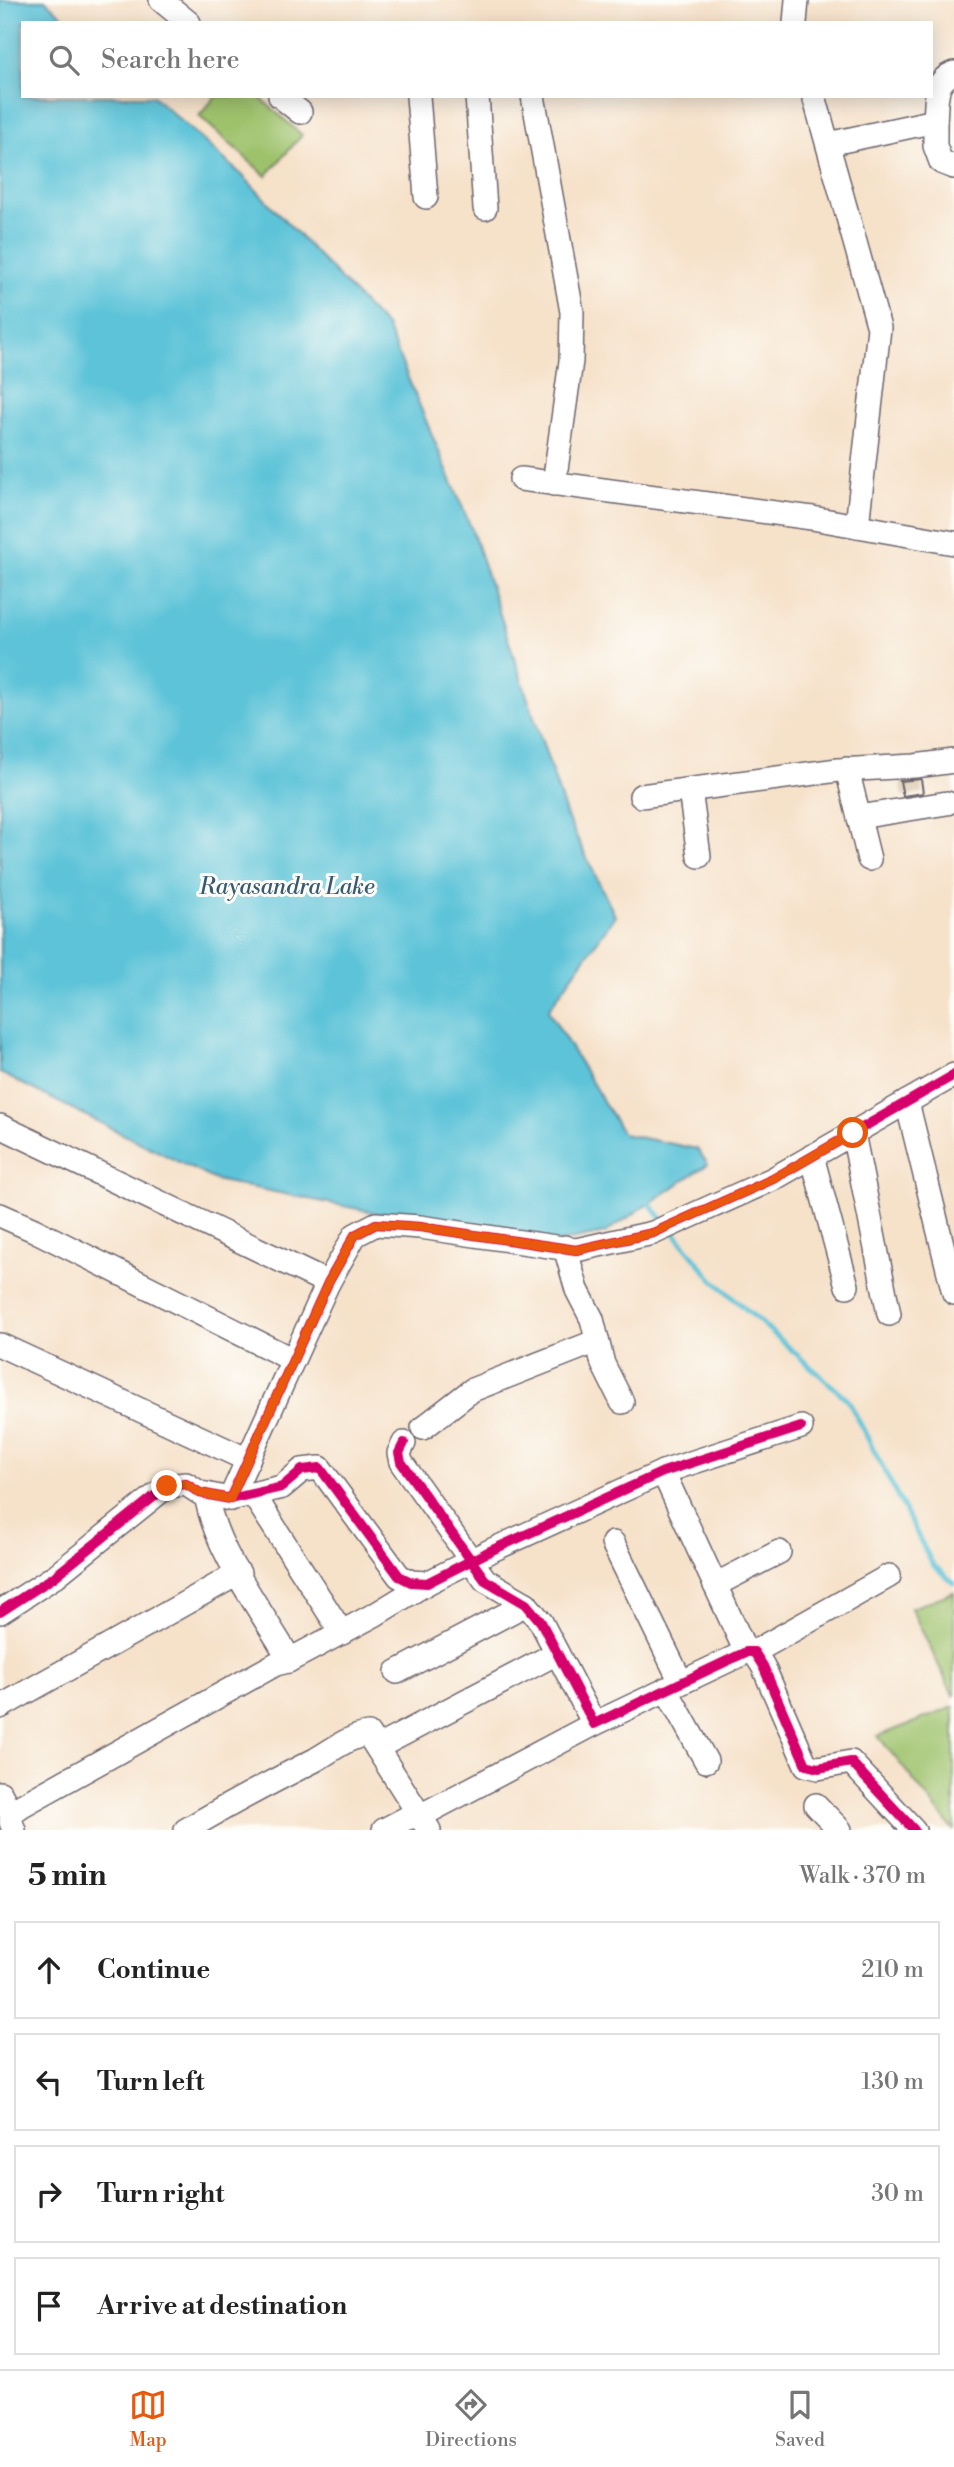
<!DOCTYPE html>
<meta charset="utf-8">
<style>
body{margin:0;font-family:"Libre Bodoni",serif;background:#f2f2f2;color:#222}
.stop{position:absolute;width:21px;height:21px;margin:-16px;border:5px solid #ea580c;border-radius:50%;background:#fff}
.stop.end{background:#ea580c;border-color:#fff;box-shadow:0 2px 7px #0008}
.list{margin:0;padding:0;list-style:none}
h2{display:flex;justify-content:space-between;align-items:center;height:91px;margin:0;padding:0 28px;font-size:30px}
h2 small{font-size:23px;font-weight:400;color:#767676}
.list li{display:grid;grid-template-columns:46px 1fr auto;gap:21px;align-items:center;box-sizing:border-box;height:98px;margin:0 14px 14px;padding:0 14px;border:2px solid #e0e0e0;border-radius:0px}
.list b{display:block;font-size:26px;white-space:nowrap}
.list em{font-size:23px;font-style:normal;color:#767676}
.icon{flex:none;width:38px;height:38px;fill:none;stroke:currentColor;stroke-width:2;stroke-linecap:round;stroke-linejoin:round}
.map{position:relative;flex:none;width:954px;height:1830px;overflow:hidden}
.search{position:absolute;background:#fff;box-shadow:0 4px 18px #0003;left:21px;right:21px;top:21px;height:77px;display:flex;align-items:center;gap:18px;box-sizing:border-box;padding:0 24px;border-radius:0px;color:#767676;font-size:26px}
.sheet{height:539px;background:#fff}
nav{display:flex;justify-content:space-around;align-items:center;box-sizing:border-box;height:98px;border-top:2px solid #e0e0e0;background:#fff;font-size:19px;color:#767676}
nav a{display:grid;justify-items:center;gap:4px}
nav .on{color:#ea580c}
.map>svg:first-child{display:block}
.green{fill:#9ec26c;stroke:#607254;stroke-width:2}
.water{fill:#5bc3d8;stroke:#3e728a;stroke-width:2}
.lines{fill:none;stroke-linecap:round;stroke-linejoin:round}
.stream{stroke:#5bc3d8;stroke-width:5}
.building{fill:#c1a176}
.minor-casing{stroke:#6c656d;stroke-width:26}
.minor{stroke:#fff;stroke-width:23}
.cycleway-casing{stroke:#fdfcf7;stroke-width:15}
.cycleway{stroke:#d6006c;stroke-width:10}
.route{stroke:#ea580c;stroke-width:9}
.labels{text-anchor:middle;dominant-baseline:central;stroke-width:6;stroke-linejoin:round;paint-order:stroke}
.water-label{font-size:23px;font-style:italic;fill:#365a72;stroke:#fdfcf7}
</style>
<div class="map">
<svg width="954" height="1830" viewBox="0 0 954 1830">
<rect width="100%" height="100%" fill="#fdfcf7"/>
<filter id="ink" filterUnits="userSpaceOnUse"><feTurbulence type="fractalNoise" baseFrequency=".0143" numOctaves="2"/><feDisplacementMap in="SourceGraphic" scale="14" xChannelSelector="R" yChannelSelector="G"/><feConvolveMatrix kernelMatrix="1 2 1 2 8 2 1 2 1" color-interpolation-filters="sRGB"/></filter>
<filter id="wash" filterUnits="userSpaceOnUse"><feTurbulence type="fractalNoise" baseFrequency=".00686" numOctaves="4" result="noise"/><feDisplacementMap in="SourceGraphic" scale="28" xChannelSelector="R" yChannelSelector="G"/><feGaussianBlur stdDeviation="1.57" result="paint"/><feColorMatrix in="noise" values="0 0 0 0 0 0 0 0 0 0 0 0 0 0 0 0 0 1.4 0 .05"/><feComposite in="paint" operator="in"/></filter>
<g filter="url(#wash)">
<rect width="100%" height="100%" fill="#f6e1c9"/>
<g class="green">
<polygon points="216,96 258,96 302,135 266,176 199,116"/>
<polygon points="954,1592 954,1697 911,1608"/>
<polygon points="954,1707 954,1830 953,1830 878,1736"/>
</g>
<polygon class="water" points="0,0 45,0 70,23 23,23 23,96 153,96 242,175 387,328 472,530 567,817 615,916 548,1010 623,1134 697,1149 708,1164 605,1233 540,1246 215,1180 0,1073"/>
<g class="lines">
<g class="stream">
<polyline points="645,1198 663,1220"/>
<polyline points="672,1230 712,1279 848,1400 933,1565 954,1583"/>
</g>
</g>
<g id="blocks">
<polygon class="building" points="921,779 923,793 903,796 900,781"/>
</g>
</g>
<g filter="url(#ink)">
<use href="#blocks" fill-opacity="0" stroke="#6c656d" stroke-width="2"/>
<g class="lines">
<defs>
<g id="minor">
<polyline points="161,0 189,23"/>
<polyline points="795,23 797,0"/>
<polyline points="280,96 300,112"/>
<polyline points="418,96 426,197"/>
<polyline points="477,96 485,208"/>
<polyline points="533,96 572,312 571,361 554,484"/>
<polyline points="814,96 879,328 857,526"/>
<polyline points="935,121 935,146 941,162 954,167"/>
<path d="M 828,144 L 935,121 C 937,101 933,81 954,73"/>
<polyline points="521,479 812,518 954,543"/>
<polyline points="847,769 869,859"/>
<polyline points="690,790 699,856"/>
<polyline points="641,796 838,770 915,766 954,761"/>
<polyline points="859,817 947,803"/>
<polyline points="907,1102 954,1293"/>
<polyline points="0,1126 328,1283"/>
<polyline points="853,1133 889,1314"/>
<polyline points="812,1156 847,1286"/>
<polyline points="0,1215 34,1230 293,1360"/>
<polyline points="565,1247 577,1290 592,1319 603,1364 622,1402"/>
<polyline points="0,1345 248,1460"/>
<polyline points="423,1428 472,1390 597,1341"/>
<polyline points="404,1443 399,1453 401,1462 485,1580 526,1604 541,1622 594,1724 729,1660 746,1652 754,1652 763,1666 806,1765 818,1768 851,1762 914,1830"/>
<polyline points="663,1472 746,1652"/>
<polyline points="253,1494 342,1633"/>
<polyline points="230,1499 328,1283 355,1235 376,1224 420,1227 576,1250 653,1233 773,1179 954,1075"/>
<polyline points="613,1543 681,1682"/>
<polyline points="715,1585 779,1552"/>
<polyline points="0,1612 54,1577 167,1486 186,1484 200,1493 230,1499 282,1487 302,1470 320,1468 399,1576 411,1582 427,1583 490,1551 663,1472 801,1427"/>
<polyline points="754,1652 889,1576"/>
<polyline points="288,1661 376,1614 427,1583"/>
<polyline points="397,1672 526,1604"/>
<polyline points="666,1689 706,1761"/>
<polyline points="0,1707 239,1573"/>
<polyline points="378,1747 557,1653"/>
<polyline points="0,1793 11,1813"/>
<polyline points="816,1805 840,1830"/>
<path d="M 14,1830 L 11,1822 L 11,1813 L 21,1806 L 276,1664 L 288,1661 L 284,1650 C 256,1603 214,1547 206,1494"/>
<path d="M 186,1830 C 228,1805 271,1782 315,1760 C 333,1750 347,1737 368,1734 L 420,1816 L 594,1724"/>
<polyline points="384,1830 407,1818 420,1816 429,1830"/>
</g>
</defs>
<use href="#minor" class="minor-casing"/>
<use href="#minor" class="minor"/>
<defs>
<g id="cycleway">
<polyline points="404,1443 399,1453 401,1462 485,1580 526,1604 541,1622 594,1724 729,1660 746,1652 754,1652 763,1666 806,1765 818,1768 851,1762 914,1830"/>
<polyline points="230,1499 328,1283 355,1235 376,1224 420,1227 576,1250 653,1233 773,1179 954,1075"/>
<polyline points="0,1612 54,1577 167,1486 186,1484 200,1493 230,1499 282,1487 302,1470 320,1468 399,1576 411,1582 427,1583 490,1551 663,1472 801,1427"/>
</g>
</defs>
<use href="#cycleway" class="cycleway-casing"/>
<use href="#cycleway" class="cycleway"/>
</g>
</g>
<g class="lines" filter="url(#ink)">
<polyline class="route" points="167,1486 186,1484 200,1493 230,1499 328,1283 355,1235 376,1224 420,1227 576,1250 653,1233 773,1179 853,1133"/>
</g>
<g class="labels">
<g class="water-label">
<text x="287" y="887">Rayasandra Lake</text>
</g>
</g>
</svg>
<div class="stop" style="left:853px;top:1133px"></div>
<div class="stop end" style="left:167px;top:1486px"></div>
<div class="search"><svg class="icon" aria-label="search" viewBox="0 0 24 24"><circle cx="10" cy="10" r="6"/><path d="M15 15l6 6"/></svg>Search here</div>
</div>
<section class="sheet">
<h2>5 min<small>Walk · 370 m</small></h2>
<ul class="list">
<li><svg class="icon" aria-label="ahead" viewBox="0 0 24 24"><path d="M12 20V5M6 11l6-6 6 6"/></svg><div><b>Continue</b></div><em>210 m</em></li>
<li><svg class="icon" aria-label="left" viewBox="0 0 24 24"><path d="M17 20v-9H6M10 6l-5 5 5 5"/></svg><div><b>Turn left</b></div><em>130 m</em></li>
<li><svg class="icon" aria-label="right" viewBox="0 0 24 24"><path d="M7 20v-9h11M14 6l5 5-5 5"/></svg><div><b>Turn right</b></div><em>30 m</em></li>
<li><svg class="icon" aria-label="arrive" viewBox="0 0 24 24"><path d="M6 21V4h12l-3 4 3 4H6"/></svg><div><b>Arrive at destination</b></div></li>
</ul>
</section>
<nav>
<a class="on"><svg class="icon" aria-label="map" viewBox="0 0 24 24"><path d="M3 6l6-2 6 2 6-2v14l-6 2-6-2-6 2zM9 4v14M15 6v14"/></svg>Map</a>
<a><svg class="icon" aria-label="directions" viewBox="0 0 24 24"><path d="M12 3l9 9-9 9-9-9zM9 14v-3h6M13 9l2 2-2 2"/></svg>Directions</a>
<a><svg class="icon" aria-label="saved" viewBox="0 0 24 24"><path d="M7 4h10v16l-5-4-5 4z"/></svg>Saved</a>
</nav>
